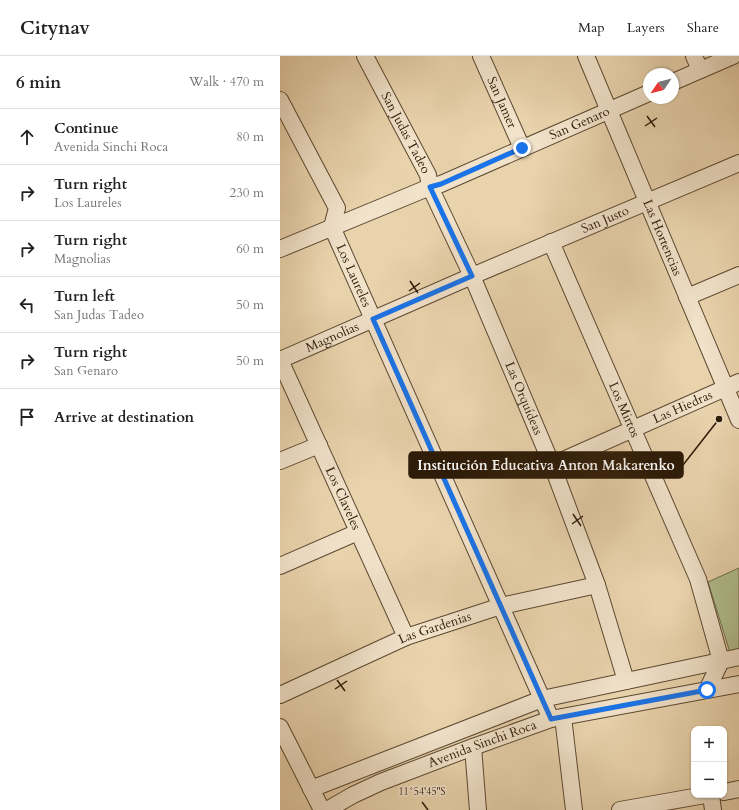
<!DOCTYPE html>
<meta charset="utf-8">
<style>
body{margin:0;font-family:Cardo,serif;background:#f2f2f2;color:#222}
.controls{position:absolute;right:12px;bottom:12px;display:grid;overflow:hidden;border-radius:8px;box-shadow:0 1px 3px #0004}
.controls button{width:36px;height:36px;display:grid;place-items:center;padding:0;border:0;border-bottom:1px solid #e0e0e0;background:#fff;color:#222;font:20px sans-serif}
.compass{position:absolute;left:363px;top:12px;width:36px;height:36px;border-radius:50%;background:#fff;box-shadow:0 1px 3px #0004;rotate:235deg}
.stop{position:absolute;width:12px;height:12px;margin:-9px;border:3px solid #1a73e8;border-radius:50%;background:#fff}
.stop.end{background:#1a73e8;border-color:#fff;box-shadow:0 1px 4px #0008}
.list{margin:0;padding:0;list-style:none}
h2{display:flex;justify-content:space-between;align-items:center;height:52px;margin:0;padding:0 16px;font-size:17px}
h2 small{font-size:13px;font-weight:400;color:#767676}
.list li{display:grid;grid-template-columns:26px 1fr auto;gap:12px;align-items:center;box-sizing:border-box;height:56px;padding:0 16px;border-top:1px solid #e0e0e0}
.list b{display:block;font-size:15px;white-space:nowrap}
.list p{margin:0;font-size:13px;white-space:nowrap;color:#767676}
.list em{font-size:13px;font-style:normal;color:#767676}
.icon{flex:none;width:22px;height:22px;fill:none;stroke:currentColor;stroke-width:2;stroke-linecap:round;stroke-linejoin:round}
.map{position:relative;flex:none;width:459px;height:754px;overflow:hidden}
header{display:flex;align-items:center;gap:24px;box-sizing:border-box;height:56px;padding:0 20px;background:#fff;border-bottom:1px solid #e0e0e0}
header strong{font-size:19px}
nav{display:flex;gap:22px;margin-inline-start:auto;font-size:14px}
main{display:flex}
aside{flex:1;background:#fff}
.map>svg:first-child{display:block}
.green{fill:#b1be8e;stroke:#6e6c4a}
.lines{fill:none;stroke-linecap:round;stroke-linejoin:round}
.minor-casing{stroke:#5b4830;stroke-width:18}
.minor{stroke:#f1e2ca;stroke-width:16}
.route{stroke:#1a73e8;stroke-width:5}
.ticks{fill:none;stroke:#2c1a07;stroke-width:1.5}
.labels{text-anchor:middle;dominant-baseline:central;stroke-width:3.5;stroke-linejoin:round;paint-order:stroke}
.street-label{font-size:13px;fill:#2c1a07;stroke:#f1e2ca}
.ticks-label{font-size:10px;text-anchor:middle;fill:#2c1a07;stroke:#f1e2ca;stroke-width:3.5;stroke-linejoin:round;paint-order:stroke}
.leader{fill:none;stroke:#2c1a07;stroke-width:1.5}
.callout-dot{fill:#2c1a07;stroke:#f1e2ca;stroke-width:1.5}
.callout{fill:#2c1a07;stroke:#2c1a07;stroke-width:1.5}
.callout-label{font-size:14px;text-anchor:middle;font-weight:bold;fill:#fff}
</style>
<header>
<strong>Citynav</strong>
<nav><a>Map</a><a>Layers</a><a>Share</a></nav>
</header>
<main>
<aside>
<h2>6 min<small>Walk · 470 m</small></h2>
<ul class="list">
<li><svg class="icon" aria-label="ahead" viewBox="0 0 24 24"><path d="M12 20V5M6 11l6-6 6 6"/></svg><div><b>Continue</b><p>Avenida Sinchi Roca</p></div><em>80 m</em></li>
<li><svg class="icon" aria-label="right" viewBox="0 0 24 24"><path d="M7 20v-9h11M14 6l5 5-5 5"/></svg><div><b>Turn right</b><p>Los Laureles</p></div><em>230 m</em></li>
<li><svg class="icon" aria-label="right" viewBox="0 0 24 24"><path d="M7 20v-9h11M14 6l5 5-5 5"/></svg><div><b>Turn right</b><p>Magnolias</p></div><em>60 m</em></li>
<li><svg class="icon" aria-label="left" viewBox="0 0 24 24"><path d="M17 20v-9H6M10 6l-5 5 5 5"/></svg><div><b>Turn left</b><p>San Judas Tadeo</p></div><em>50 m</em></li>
<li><svg class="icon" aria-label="right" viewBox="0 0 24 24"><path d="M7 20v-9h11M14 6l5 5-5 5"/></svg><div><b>Turn right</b><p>San Genaro</p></div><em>50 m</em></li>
<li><svg class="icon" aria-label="arrive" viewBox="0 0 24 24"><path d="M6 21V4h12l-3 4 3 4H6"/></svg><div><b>Arrive at destination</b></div></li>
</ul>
</aside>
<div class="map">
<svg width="459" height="754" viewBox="0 0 459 754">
<rect width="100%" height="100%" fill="#e9d3ad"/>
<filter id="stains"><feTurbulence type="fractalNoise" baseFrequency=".005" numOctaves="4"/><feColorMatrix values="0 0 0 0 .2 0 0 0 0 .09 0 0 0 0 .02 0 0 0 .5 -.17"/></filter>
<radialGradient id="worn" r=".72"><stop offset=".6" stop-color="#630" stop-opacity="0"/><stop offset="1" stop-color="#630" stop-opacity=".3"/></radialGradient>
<polygon class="green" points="459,512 459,602 452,603 428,526"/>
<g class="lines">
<defs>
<g id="minor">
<path id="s1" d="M 85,0 L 148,119 L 150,131 L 192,220 L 272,409 L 317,529 L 346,625"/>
<path id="s2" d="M 201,0 L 242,92"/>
<path id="s3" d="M 306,0 L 459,364"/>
<polyline points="414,0 420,14"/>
<polyline points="393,26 453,0"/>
<polyline points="0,44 57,152 52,171"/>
<path id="s4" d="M 52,171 L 271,663"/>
<path id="s5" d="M 271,186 L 418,523 L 441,605 L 427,634"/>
<path id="s6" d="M 0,193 L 150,131 L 161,128 L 369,37"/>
<polyline points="407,241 459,219"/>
<path id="s7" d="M 0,304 L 192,220 L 459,107"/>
<path id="s8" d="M 0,304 L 126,581"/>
<polyline points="0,405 39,389"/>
<path id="s9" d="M 272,409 L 459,326"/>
<polyline points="0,510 78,476"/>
<path id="s10" d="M 0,639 L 126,581 L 221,550 L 317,529"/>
<polyline points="283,661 294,754"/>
<polyline points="0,671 42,754"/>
<polyline points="193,691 198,754"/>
<polyline points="31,733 262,643 459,601"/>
<polyline points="444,736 459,733"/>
<polyline points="431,739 433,754"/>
<path id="s11" d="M 47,754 L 73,739 L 101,726 L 193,691 L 271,663 L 459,628"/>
<polyline points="340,754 425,739"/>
</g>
</defs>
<use href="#minor" class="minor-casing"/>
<use href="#minor" class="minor"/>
</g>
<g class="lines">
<polyline class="route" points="242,92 161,128 150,131 192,220 93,263 271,663 427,634"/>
</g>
<path class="ticks" d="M 367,60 L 375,71M 365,70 L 377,62M 130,225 L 138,237M 129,235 L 140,227M 293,458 L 301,470M 292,468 L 303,460M 57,624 L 65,635M 55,633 L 67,625M 142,746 L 148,754"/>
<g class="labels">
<g class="street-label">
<text stroke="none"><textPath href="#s2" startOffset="51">San Jamer</textPath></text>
<text stroke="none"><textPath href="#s6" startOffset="325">San Genaro</textPath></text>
<text stroke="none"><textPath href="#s1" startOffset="87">San Judas Tadeo</textPath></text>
<text stroke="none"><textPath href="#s7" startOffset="354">San Justo</textPath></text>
<text stroke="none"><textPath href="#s3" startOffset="197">Las Hortencias</textPath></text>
<text stroke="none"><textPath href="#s4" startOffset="53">Los Laureles</textPath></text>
<text stroke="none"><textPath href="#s7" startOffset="57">Magnolias</textPath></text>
<text stroke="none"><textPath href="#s1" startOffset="378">Las Orquídeas</textPath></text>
<text stroke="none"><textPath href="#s9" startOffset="143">Las Hiedras</textPath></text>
<text stroke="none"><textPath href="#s5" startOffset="183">Los Mirtos</textPath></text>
<text stroke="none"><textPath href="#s8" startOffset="152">Los Claveles</textPath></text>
<text stroke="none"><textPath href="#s10" startOffset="169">Las Gardenias</textPath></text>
<text stroke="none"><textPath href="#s11" startOffset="169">Avenida Sinchi Roca</textPath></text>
</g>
</g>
<g class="ticks-label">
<text x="142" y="739">11°54'45"S</text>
</g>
<path class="leader" d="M439 363L403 409"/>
<circle class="callout-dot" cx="439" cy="363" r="4"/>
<rect class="callout" x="129" y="396" width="274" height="26" rx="4"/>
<g class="callout-label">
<text x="266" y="414">Institución Educativa Anton Makarenko</text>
</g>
<rect width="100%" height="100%" filter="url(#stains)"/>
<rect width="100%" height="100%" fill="url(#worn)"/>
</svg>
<div class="controls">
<button>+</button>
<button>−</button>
</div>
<svg class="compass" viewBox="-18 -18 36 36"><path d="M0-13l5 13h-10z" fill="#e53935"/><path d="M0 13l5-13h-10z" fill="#767676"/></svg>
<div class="stop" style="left:427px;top:634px"></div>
<div class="stop end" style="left:242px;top:92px"></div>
</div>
</main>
